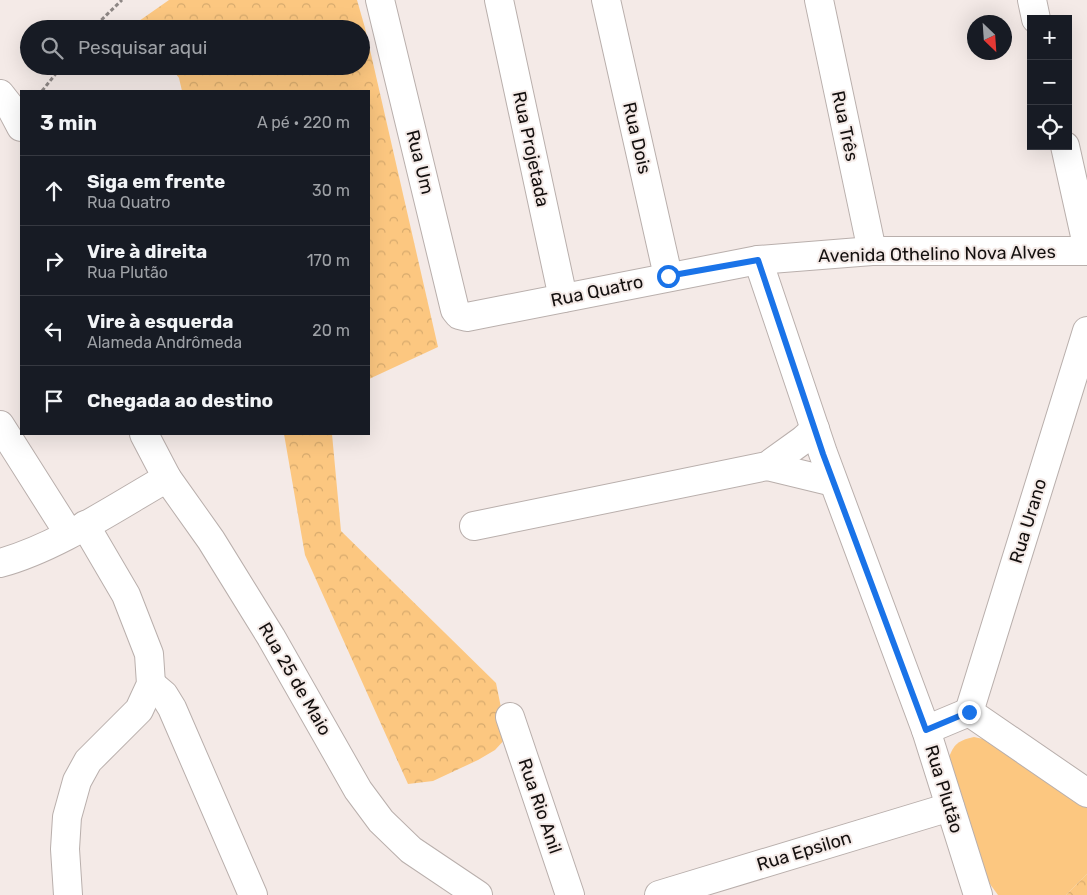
<!DOCTYPE html>
<html lang="pt">
<meta charset="utf-8">
<style>
body{margin:0;font-family:Rubik,sans-serif;background:#20242c;color:#f1f3f6}
.controls{position:absolute;right:15px;top:15px;display:grid;overflow:hidden;border-radius:0px;box-shadow:0 5px 20px #0002}
.controls button{width:45px;height:45px;display:grid;place-items:center;padding:0;border:0;border-bottom:1px solid #363941;background:#171b24;color:#f1f3f6;font:25px sans-serif}
.compass{position:absolute;left:967px;top:15px;width:45px;height:45px;border-radius:50%;background:#171b24;box-shadow:0 5px 20px #0002;rotate:155deg}
.stop{position:absolute;width:15px;height:15px;margin:-11px;border:4px solid #1a73e8;border-radius:50%;background:#fff}
.stop.end{background:#1a73e8;border-color:#fff;box-shadow:0 1px 5px #0008}
.list{margin:0;padding:0;list-style:none}
h2{display:flex;justify-content:space-between;align-items:center;height:65px;margin:0;padding:0 20px;font-size:21px}
h2 small{font-size:16px;font-weight:400;color:#9ea1a6}
.list li{display:grid;grid-template-columns:32px 1fr auto;gap:15px;align-items:center;box-sizing:border-box;height:70px;padding:0 20px;border-top:1px solid #363941}
.list b{display:block;font-size:19px;white-space:nowrap}
.list p{margin:0;font-size:16px;white-space:nowrap;color:#9ea1a6}
.list em{font-size:16px;font-style:normal;color:#9ea1a6}
.icon{flex:none;width:28px;height:28px;fill:none;stroke:currentColor;stroke-width:2;stroke-linecap:round;stroke-linejoin:round}
.map{position:relative;flex:none;width:1087px;height:895px;overflow:hidden}
.search{position:absolute;background:#171b24;box-shadow:0 5px 20px #0002;left:20px;top:20px;width:350px;height:55px;display:flex;align-items:center;gap:12px;box-sizing:border-box;padding:0 18px;border-radius:28px;color:#9ea1a6;font-size:19px}
.panel{position:absolute;background:#171b24;box-shadow:0 5px 20px #0002;left:20px;top:90px;width:350px;height:345px;border-radius:0px}
.map>svg:first-child{display:block}
.green{fill:#fcc780}
.forest{fill:url(#forest-crowns)}
.lines{fill:none;stroke-linecap:round;stroke-linejoin:round}
.minor-casing{stroke:#b9afac;stroke-width:30}
.path{stroke:#8e8785;stroke-width:3;stroke-dasharray:4 2.5;stroke-linecap:butt}
.minor{stroke:#fff;stroke-width:28}
.route{stroke:#1a73e8;stroke-width:6}
.labels{text-anchor:middle;dominant-baseline:central;stroke-width:4;stroke-linejoin:round;paint-order:stroke}
.street-label{font-size:18px;fill:#14100f;stroke:#f4eae7}
</style>
<div class="map">
<svg width="1087" height="895" viewBox="0 0 1087 895">
<defs>
<pattern id="forest-crowns" width="20" height="18" patternUnits="userSpaceOnUse" patternTransform="scale(1.25)"><rect width="20" height="18" fill="#fcc780"/><path d="M2 6a3 3 0 1 1 6 0M12 15a3 3 0 1 1 6 0" fill="none" stroke="#d7aa6d"/></pattern>
</defs>
<rect width="100%" height="100%" fill="#f4eae7"/>
<path class="green" d="M 974,737 L 992,741 L 1087,805 L 1087,874 L 1066,895 L 998,895 L 987,880 L 947,763 C 953,745 956,741 974,737 Z"/>
<g class="forest">
<polygon points="169,0 357,0 365,28 438,347 369,379 369,91 182,91 179,78 170,66 361,66 361,29 144,29 139,21"/>
<polygon points="284,434 332,434 341,531 496,683 507,737 495,750 478,760 433,781 408,784 305,555"/>
<polygon points="1087,874 1087,895 1066,895"/>
</g>
<g class="lines">
<defs>
<g id="minor">
<polyline points="380,0 455,310 459,315 467,317 758,260 872,251 1087,251"/>
<polyline points="499,0 563,298"/>
<polyline points="606,0 668,276"/>
<polyline points="819,0 872,251"/>
<polyline points="1032,0 1036,19"/>
<polyline points="0,94 11,108 21,127"/>
<polyline points="1065,146 1087,245"/>
<polyline points="758,260 823,453 926,730 978,895"/>
<polyline points="0,425 69,534"/>
<polyline points="144,434 167,478 211,540 271,637 358,790 381,821 411,850 478,895"/>
<polyline points="767,466 833,482"/>
<polyline points="474,526 767,466 803,440 815,429"/>
<path d="M 0,563 C 56,548 116,507 167,478"/>
<polyline points="151,684 164,695 172,708 253,895"/>
<polyline points="969,712 1087,331"/>
<polyline points="510,717 570,895"/>
<polyline points="926,730 969,712 1087,793"/>
<polyline points="68,895 65,849 67,817 77,781 88,761 139,710 151,684 149,654 126,595 85,525"/>
<polyline points="659,895 950,807"/>
</g>
</defs>
<use href="#minor" class="minor-casing"/>
<g class="path">
<polyline points="92,29 122,0"/>
<polyline points="42,91 62,66"/>
</g>
<use href="#minor" class="minor"/>
</g>
<g class="lines">
<polyline class="route" points="668,276 758,260 823,454 926,730 969,712"/>
</g>
<g class="labels">
<g class="street-label">
<text transform="translate(845 126) rotate(78)">Rua Três</text>
<text transform="translate(637 138) rotate(77)">Rua Dois</text>
<text transform="translate(531 149) rotate(78)">Rua Projetada</text>
<text transform="translate(420 162) rotate(76)">Rua Um</text>
<text transform="translate(937 254) rotate(-1)">Avenida Othelino Nova Alves</text>
<text transform="translate(597 291) rotate(-12)">Rua Quatro</text>
<text transform="translate(1028 521) rotate(-73)">Rua Urano</text>
<text transform="translate(295 679) rotate(60)">Rua 25 de Maio</text>
<text transform="translate(944 789) rotate(73)">Rua Plutão</text>
<text transform="translate(540 806) rotate(71)">Rua Rio Anil</text>
<text transform="translate(804 851) rotate(-17)">Rua Epsilon</text>
</g>
</g>
</svg>
<div class="controls">
<button>+</button>
<button>−</button>
<button><svg class="icon" aria-label="locate" viewBox="0 0 24 24"><circle cx="12" cy="12" r="6"/><path d="M12 2v4M12 18v4M2 12h4M18 12h4"/></svg></button>
</div>
<svg class="compass" viewBox="-18 -18 36 36"><path d="M0-13l5 13h-10z" fill="#e53935"/><path d="M0 13l5-13h-10z" fill="#9ea1a6"/></svg>
<div class="stop" style="left:668px;top:276px"></div>
<div class="stop end" style="left:969px;top:712px"></div>
<div class="search"><svg class="icon" aria-label="search" viewBox="0 0 24 24"><circle cx="10" cy="10" r="6"/><path d="M15 15l6 6"/></svg>Pesquisar aqui</div>
<section class="panel">
<h2>3 min<small>A pé · 220 m</small></h2>
<ul class="list">
<li><svg class="icon" aria-label="ahead" viewBox="0 0 24 24"><path d="M12 20V5M6 11l6-6 6 6"/></svg><div><b>Siga em frente</b><p>Rua Quatro</p></div><em>30 m</em></li>
<li><svg class="icon" aria-label="right" viewBox="0 0 24 24"><path d="M7 20v-9h11M14 6l5 5-5 5"/></svg><div><b>Vire à direita</b><p>Rua Plutão</p></div><em>170 m</em></li>
<li><svg class="icon" aria-label="left" viewBox="0 0 24 24"><path d="M17 20v-9H6M10 6l-5 5 5 5"/></svg><div><b>Vire à esquerda</b><p>Alameda Andrômeda</p></div><em>20 m</em></li>
<li><svg class="icon" aria-label="arrive" viewBox="0 0 24 24"><path d="M6 21V4h12l-3 4 3 4H6"/></svg><div><b>Chegada ao destino</b></div></li>
</ul>
</section>
</div>
